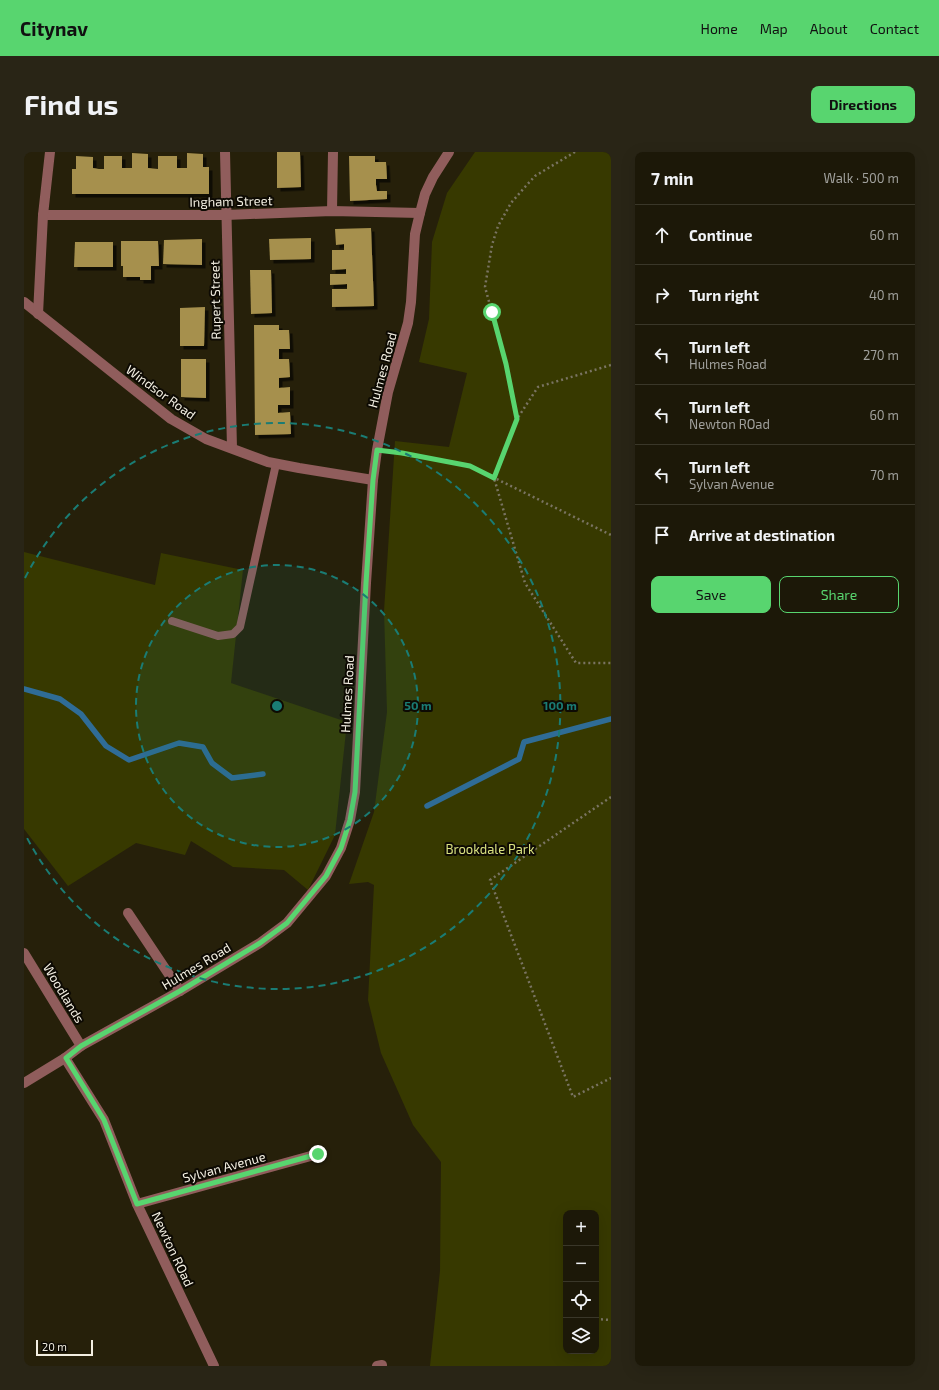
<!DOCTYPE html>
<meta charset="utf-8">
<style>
body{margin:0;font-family:"Exo 2",sans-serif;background:#292516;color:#f1f3f6}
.controls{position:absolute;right:12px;bottom:12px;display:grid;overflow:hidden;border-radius:8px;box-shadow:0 4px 16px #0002}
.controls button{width:36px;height:36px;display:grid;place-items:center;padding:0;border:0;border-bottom:1px solid #3a3729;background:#1c1808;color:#f1f3f6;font:20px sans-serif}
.scale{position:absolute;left:12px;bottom:10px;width:57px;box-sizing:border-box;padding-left:4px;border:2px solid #f3efe2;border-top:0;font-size:11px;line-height:14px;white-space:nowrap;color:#f3efe2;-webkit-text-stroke:3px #0d0a03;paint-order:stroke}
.stop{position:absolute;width:12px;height:12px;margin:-9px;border:3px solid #58d56f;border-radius:50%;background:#fff}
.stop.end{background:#58d56f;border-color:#fff;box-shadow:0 1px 4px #0008}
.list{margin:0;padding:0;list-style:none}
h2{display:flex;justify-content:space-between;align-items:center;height:52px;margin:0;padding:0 16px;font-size:17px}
h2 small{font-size:13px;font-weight:400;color:#a0a09c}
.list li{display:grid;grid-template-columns:26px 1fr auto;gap:12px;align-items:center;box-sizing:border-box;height:60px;padding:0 16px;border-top:1px solid #3a3729}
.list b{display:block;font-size:15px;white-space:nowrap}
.list p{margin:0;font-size:13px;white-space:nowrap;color:#a0a09c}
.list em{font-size:13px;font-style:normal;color:#a0a09c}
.actions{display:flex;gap:8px;padding:12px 16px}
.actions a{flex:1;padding:9px 0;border:1px solid #58d56f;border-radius:8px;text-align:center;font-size:14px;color:#58d56f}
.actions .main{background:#58d56f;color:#111}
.icon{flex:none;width:22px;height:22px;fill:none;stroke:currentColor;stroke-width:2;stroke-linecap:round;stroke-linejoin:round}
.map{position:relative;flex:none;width:587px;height:1214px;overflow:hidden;border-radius:8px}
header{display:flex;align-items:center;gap:24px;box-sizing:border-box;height:56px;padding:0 20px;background:#58d56f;color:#111}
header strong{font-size:19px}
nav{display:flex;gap:22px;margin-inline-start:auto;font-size:14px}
.intro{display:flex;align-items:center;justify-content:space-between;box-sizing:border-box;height:96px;padding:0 24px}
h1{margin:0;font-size:28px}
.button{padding:10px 18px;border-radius:8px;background:#58d56f;color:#111;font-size:14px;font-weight:700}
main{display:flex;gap:24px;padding:0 24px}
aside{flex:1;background:#1c1808;border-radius:8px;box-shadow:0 4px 16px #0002}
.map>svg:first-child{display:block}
.green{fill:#373900;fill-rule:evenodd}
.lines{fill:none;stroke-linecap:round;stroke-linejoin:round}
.stream{stroke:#2f6c96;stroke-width:5.5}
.building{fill:#a6904d;filter:url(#shadow)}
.path{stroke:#7a7462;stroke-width:2.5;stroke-dasharray:2 3;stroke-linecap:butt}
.service{stroke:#905d5c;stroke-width:8}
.minor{stroke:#905d5c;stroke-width:10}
.tertiary{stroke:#905d5c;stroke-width:10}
.route{stroke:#58d56f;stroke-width:5}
.ring{fill:none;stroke:#1a7c74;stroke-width:2;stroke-dasharray:7 5}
.labels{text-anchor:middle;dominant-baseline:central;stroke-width:4;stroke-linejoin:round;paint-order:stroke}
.street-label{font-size:13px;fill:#f3efe2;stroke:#0d0a03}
.park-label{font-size:13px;fill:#d9e180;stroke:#0d0a03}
.centre{fill:#1a7c74;stroke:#0d0a03;stroke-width:2}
.ring-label{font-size:12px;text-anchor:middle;font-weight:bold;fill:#1a7c74;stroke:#0d0a03;stroke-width:4;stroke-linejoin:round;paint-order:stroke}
</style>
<header>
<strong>Citynav</strong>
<nav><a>Home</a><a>Map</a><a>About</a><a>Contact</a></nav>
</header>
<div class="intro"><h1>Find us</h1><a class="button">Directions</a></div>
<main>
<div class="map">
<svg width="587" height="1214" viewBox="0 0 587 1214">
<defs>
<filter id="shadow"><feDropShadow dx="3.5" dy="3.5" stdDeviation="0" flood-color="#0009"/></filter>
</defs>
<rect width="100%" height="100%" fill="#26200a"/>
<g class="green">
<path d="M 451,0 L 587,0 L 587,1214 L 406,1214 L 416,1119 L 417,1010 L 389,973 L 357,901 L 344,848 L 350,733 L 344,730 L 325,732 L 350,660 L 363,560 L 360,459 L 371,289 L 425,295 L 443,221 L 395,210 L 405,167 L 408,90 L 423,41 ZM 542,1061 L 572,1061 L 572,1199 L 542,1199 Z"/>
<polygon points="0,400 131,433 137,401 219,418 207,531 323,570 311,683 284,738 260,718 209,715 167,689 161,703 112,691 44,734 0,677"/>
</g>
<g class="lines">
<g class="stream">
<polyline points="0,537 36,547 57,562 82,594 105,608 155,591 179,595 188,611 208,626 239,622"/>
<polyline points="403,654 495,607 500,590 587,567"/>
</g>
</g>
<g class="building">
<polygon points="253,0 276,0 277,35 253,36"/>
<polygon points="108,1 124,2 124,16 134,17 134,4 153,4 153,16 163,16 163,1 179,2 179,15 185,15 185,42 48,42 48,17 52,17 52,4 69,5 69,16 75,17 80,17 80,4 98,4 98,16 108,16"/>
<polygon points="325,4 351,4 351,10 362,10 363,27 352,27 352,33 353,39 363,39 363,47 326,49"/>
<polygon points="347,76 350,154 308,155 308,137 323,137 323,132 306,133 306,122 322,122 322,117 308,118 308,98 320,98 320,92 312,93 311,77"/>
<polygon points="287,86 287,107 246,108 245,87"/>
<polygon points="178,87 178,113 139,112 140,88"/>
<polygon points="97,89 134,89 135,114 127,114 127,128 116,128 116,125 99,125 99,114 97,114"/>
<polygon points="51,90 89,90 89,115 50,115"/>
<polygon points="226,118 247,118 248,161 227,162"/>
<polygon points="181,155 180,194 156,194 156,156"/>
<polygon points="230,173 255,173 255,178 265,178 266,197 255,197 255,207 265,207 266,225 255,226 255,236 266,235 266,253 254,253 254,261 266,260 267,282 231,283"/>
<polygon points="157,207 182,207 182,246 157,245"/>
</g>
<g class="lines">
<g class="path">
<polyline points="551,0 511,24 501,35 487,51 474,74 468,93 461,135 482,212 493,267 514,235 587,213"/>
<polyline points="493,267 470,326 501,431 552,511 587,511"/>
<polyline points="367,300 446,314 587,383"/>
<polyline points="587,645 466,728 549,945 587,926"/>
<polyline points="572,1167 587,1168"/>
</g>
<polyline class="service" points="148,469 194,484 209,482 216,475 252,312"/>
<g class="minor">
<polyline points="201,0 208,296"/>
<polyline points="308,59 309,0"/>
<polyline points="19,63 202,63 308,59 396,61"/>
<polyline points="0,150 147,267 182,287 244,310 275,316 349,328"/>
<polyline points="14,162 19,63 26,0"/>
<polyline points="104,761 156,839"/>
<polyline points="0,801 57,894"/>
<polyline points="41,906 80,968 113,1052 190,1214"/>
<polyline points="113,1052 294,1002"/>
<polyline points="353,1214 358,1213"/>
</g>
<polyline class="tertiary" points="0,931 41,906 57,894 156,839 236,791 263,771 302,724 317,696 326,668 331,640 342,431 349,328 353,298 364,240 384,171 387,150 391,82 396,61 401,42 409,25 425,0"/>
</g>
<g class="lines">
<polyline class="route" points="294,1002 113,1052 80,968 42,906 57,894 156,839 236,791 263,771 302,724 317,696 326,668 331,640 342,431 349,328 353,298 378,301 446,314 470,326 493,267 482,212 468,160"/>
</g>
<circle cx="253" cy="554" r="141" fill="#1a7c74" fill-opacity=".12"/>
<g class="ring">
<circle cx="253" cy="554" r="141"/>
<path d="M1 426A283 283 0 1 1 1 682"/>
</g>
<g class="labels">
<g class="street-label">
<text transform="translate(207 49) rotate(-1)">Ingham Street</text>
<text transform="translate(191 148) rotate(-91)">Rupert Street</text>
<text transform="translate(358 218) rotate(-75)">Hulmes Road</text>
<text transform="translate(137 240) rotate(36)">Windsor Road</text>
<text transform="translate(323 542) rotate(-87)">Hulmes Road</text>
<text transform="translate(172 814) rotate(-31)">Hulmes Road</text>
<text transform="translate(40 841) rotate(59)">Woodlands</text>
<text transform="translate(200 1015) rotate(-15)">Sylvan Avenue</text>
<text transform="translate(149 1097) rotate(65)">Newton ROad</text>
</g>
<g class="park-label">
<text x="466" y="697">Brookdale Park</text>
</g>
</g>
<circle cx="253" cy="554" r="6" class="centre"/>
<g class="ring-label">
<text x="394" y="558">50 m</text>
<text x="536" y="558">100 m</text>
</g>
</svg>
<div class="controls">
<button>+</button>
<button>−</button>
<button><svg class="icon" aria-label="locate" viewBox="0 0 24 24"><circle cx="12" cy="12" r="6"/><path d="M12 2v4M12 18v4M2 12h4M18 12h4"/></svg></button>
<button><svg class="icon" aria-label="layers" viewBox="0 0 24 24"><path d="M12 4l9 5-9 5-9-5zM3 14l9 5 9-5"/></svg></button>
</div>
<div class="scale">20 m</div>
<div class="stop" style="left:468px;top:160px"></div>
<div class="stop end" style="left:294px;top:1002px"></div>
</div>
<aside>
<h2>7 min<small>Walk · 500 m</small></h2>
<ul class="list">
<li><svg class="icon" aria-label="ahead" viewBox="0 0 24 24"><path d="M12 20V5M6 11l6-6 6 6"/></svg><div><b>Continue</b></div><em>60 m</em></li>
<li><svg class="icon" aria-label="right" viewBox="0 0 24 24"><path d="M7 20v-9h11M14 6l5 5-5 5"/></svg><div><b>Turn right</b></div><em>40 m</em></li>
<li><svg class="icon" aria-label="left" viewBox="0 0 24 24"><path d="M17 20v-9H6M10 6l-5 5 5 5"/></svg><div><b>Turn left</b><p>Hulmes Road</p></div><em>270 m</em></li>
<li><svg class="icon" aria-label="left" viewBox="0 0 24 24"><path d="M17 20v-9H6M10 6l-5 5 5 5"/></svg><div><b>Turn left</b><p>Newton ROad</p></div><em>60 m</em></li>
<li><svg class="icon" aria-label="left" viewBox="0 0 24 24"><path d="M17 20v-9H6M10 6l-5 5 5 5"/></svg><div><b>Turn left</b><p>Sylvan Avenue</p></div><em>70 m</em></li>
<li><svg class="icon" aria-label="arrive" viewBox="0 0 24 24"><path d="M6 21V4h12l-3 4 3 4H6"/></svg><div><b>Arrive at destination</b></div></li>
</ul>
<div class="actions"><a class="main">Save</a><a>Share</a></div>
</aside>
</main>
